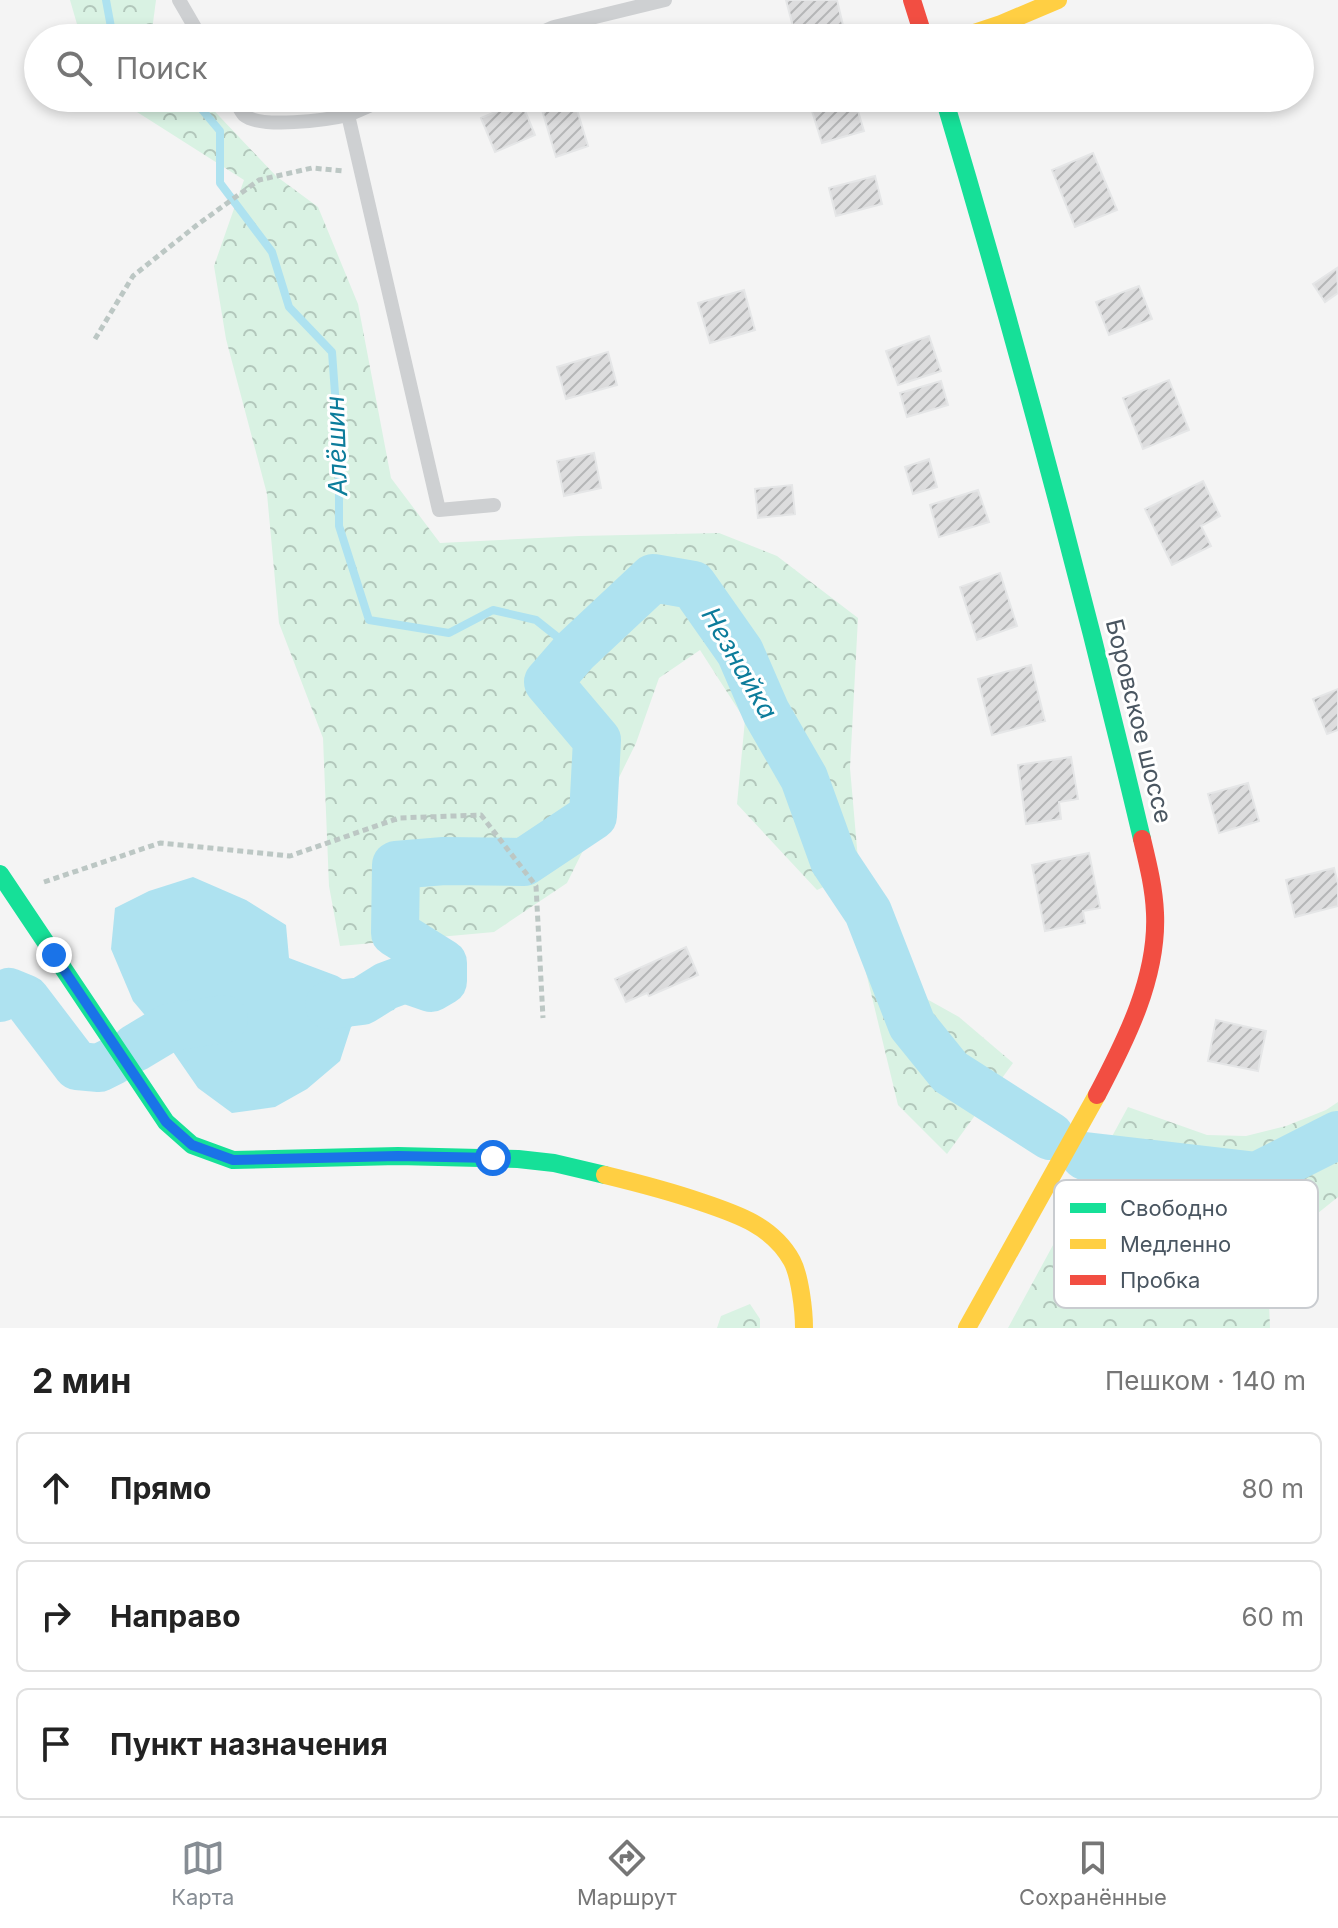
<!DOCTYPE html>
<html lang="ru">
<meta charset="utf-8">
<style>
body{margin:0;font-family:Inter,sans-serif;background:#f6f6f6;color:#222}
.stop{position:absolute;width:24px;height:24px;margin:-18px;border:6px solid #1a73e8;border-radius:50%;background:#fff}
.stop.end{background:#1a73e8;border-color:#fff;box-shadow:0 2px 8px #0008}
.list{margin:0;padding:0;list-style:none}
h2{display:flex;justify-content:space-between;align-items:center;height:104px;margin:0;padding:0 32px;font-size:34px}
h2 small{font-size:26px;font-weight:400;color:#767676}
.list li{display:grid;grid-template-columns:52px 1fr auto;gap:24px;align-items:center;box-sizing:border-box;height:112px;margin:0 16px 16px;padding:0 16px;border:2px solid #e0e0e0;border-radius:12px}
.list b{display:block;font-size:30px;white-space:nowrap}
.list em{font-size:26px;font-style:normal;color:#767676}
.icon{flex:none;width:44px;height:44px;fill:none;stroke:currentColor;stroke-width:2;stroke-linecap:round;stroke-linejoin:round}
.map{position:relative;flex:none;width:1338px;height:1328px;overflow:hidden}
.search{position:absolute;background:#fff;box-shadow:0 4px 12px #0003;left:24px;right:24px;top:24px;height:88px;display:flex;align-items:center;gap:20px;box-sizing:border-box;padding:0 28px;border-radius:44px;color:#767676;font-size:30px}
.sheet{height:488px;background:#fff}
nav{display:flex;justify-content:space-around;align-items:center;box-sizing:border-box;height:112px;border-top:2px solid #e0e0e0;background:#fff;font-size:22px;color:#767676}
nav a{display:grid;justify-items:center;gap:4px}
nav .on{color:#868d94}
.map>svg:first-child{display:block}
.forest{fill:url(#forest-crowns)}
.water{fill:#aee2f0}
.lines{fill:none;stroke-linecap:round;stroke-linejoin:round}
.stream{stroke:#aee2f0;stroke-width:8}
.river{stroke:#aee2f0;stroke-width:48}
.building{fill:url(#building-hatch);stroke:#e5e6e7;stroke-width:2}
.path{stroke:#bcc7c4;stroke-width:5;stroke-dasharray:6 4;stroke-linecap:butt}
.lane{stroke:#ced0d2;stroke-width:14}
.fast{stroke:#16e098;stroke-width:18}
.slow{stroke:#ffcf43;stroke-width:18}
.jam{stroke:#f24e42;stroke-width:18}
.route{stroke:#1a73e8;stroke-width:10}
.labels{text-anchor:middle;dominant-baseline:central;stroke-width:6;stroke-linejoin:round;paint-order:stroke}
.street-label{font-size:24px;fill:#4a5661;stroke:#fff}
.water-label{font-size:26px;font-style:italic;fill:#0c7c9b;stroke:#fff}
.key{fill:#fff;stroke:#c9ccd0;stroke-width:2}
.key-label{font-size:22px;fill:#4a5661}
</style>
<div class="map">
<svg width="1338" height="1328" viewBox="0 0 1338 1328">
<defs>
<pattern id="forest-crowns" width="20" height="18" patternUnits="userSpaceOnUse" patternTransform="scale(2)"><rect width="20" height="18" fill="#d9f2e3"/><path d="M2 6a3 3 0 1 1 6 0M12 15a3 3 0 1 1 6 0" fill="none" stroke="#b2c7bb"/></pattern>
<pattern id="building-hatch" width="6" height="6" patternUnits="userSpaceOnUse" patternTransform="scale(2)"><rect width="6" height="6" fill="#ddddde"/><path d="M-1 1l2-2M0 6l6-6M5 7l2-2" fill="none" stroke="#b5b6b7"/></pattern>
</defs>
<rect width="100%" height="100%" fill="#f4f4f4"/>
<g class="forest">
<polygon points="70,0 156,0 151,38 81,38"/>
<polygon points="115,98 202,98 276,176 318,207 358,304 391,478 440,543 579,536 719,533 777,556 858,618 850,768 859,871 817,890 737,804 745,720 700,650 659,678 636,743 567,883 494,932 340,946 329,886 323,738 279,623 267,494 226,339 214,266 244,180"/>
<polygon points="864,964 959,1017 1013,1063 947,1154 898,1105"/>
<polygon points="1338,1102 1338,1197 1267,1254 1270,1328 1008,1328 1128,1107 1207,1135 1246,1136 1286,1126 1326,1110"/>
<polygon points="750,1304 760,1319 760,1328 717,1328 721,1316"/>
</g>
<polygon class="water" points="193,877 246,900 286,925 289,958 337,976 354,986 386,986 405,979 394,1010 364,1014 351,1027 340,1061 307,1089 275,1107 232,1113 198,1088 160,1033 133,1001 111,949 115,908 149,891"/>
<g class="lines">
<g class="stream">
<polyline points="106,0 113,38"/>
<polyline points="182,98 199,106 220,131 220,183 272,252 289,307 332,352 339,449 339,526 369,620 449,633 493,610 536,620 575,651"/>
</g>
<g class="river">
<polyline points="0,998 9,992 26,999 77,1066 99,1068 113,1061"/>
<polyline points="329,1005 362,1001 386,986 405,979 431,988 443,981 443,963 395,933 396,865 444,861 524,862 593,816 597,740 548,682 575,651 653,578 693,585 740,652 766,712 804,778 834,861 868,912 912,1025 950,1072 1050,1136"/>
<polyline points="135,1048 170,1027 224,1019"/>
<polyline points="1085,1156 1257,1176 1338,1135"/>
</g>
</g>
<g class="building">
<polygon points="786,0 837,0 846,38 796,38"/>
<polygon points="828,98 854,98 864,131 822,143 811,108 828,103"/>
<polygon points="574,100 588,146 556,157 542,110"/>
<polygon points="521,101 535,135 495,152 481,118"/>
<polygon points="1093,153 1117,210 1075,227 1052,170"/>
<polygon points="875,176 882,204 836,216 829,188"/>
<polygon points="1337,268 1338,293 1325,302 1313,284"/>
<polygon points="1139,286 1152,319 1109,335 1096,302"/>
<polygon points="744,290 755,330 710,343 698,303"/>
<polygon points="929,336 941,371 898,385 886,351"/>
<polygon points="608,352 617,385 566,399 557,367"/>
<polygon points="1169,380 1189,430 1143,449 1123,398"/>
<polygon points="941,381 948,405 907,417 900,393"/>
<polygon points="594,453 601,488 564,496 557,461"/>
<polygon points="929,459 937,487 913,494 905,467"/>
<polygon points="1203,481 1220,516 1201,526 1211,546 1172,565 1145,509"/>
<polygon points="792,485 795,514 758,518 755,489"/>
<polygon points="978,490 989,522 939,537 930,505"/>
<polygon points="1000,573 1017,626 977,640 960,587"/>
<polygon points="1031,665 1045,721 992,735 978,679"/>
<polygon points="1338,689 1338,730 1327,734 1313,699"/>
<polygon points="1071,757 1078,799 1059,802 1061,819 1026,824 1018,765"/>
<polygon points="1248,783 1259,821 1219,833 1208,794"/>
<polygon points="1089,853 1100,908 1083,911 1085,923 1045,931 1032,865"/>
<polygon points="1334,868 1338,884 1338,906 1295,917 1286,880"/>
<polygon points="686,947 698,975 649,996 647,993 626,1002 615,979"/>
<polygon points="1216,1020 1266,1031 1258,1071 1208,1061"/>
</g>
<g class="lines">
<g class="path">
<polyline points="95,339 133,276 197,225 259,180 312,168 344,171"/>
<polyline points="44,882 160,843 290,856 399,818 481,815 536,886 543,1018"/>
</g>
<g class="lane">
<polyline points="179,0 201,38"/>
<polyline points="529,38 554,27 665,0"/>
<path d="M 234,98 C 237,103 240,111 244,115 C 260,129 327,120 348,115"/>
<polyline points="387,98 348,115 439,510 494,505"/>
</g>
<g class="fast">
<path d="M 944,98 C 1017,343 1083,590 1142,839"/>
<polyline points="0,874 166,1122 192,1145 233,1160 398,1156 518,1159 554,1163 605,1175"/>
</g>
<g class="slow">
<polyline points="959,38 1001,24 1058,0"/>
<path d="M 605,1175 C 638,1183 669,1191 701,1202 C 737,1214 773,1226 792,1261 C 800,1276 804,1311 804,1328"/>
<polyline points="967,1328 1097,1095"/>
</g>
<g class="jam">
<polyline points="912,0 924,38"/>
<path d="M 1097,1095 C 1126,1040 1158,977 1155,913 C 1154,888 1148,864 1142,839"/>
</g>
</g>
<g class="lines">
<polyline class="route" points="54,955 166,1122 192,1145 233,1160 398,1156 493,1158"/>
</g>
<g class="labels">
<g class="street-label">
<text transform="translate(1139 721) rotate(76)">Боровское шоссе</text>
</g>
<g class="water-label">
<text transform="translate(336 446) rotate(-92)">Алёшин</text>
<text transform="translate(740 663) rotate(60)">Незнайка</text>
</g>
</g>
<rect x="1054" y="1180" width="264" height="128" rx="12" class="key"/>
<rect x="1070" y="1203" width="36" height="10" fill="#16e098"/>
<rect x="1070" y="1239" width="36" height="10" fill="#ffcf43"/>
<rect x="1070" y="1275" width="36" height="10" fill="#f24e42"/>
<g class="key-label">
<text x="1120" y="1216">Свободно</text>
<text x="1120" y="1252">Медленно</text>
<text x="1120" y="1288">Пробка</text>
</g>
</svg>
<div class="stop" style="left:493px;top:1158px"></div>
<div class="stop end" style="left:54px;top:955px"></div>
<div class="search"><svg class="icon" aria-label="search" viewBox="0 0 24 24"><circle cx="10" cy="10" r="6"/><path d="M15 15l6 6"/></svg>Поиск</div>
</div>
<section class="sheet">
<h2>2 мин<small>Пешком · 140 m</small></h2>
<ul class="list">
<li><svg class="icon" aria-label="ahead" viewBox="0 0 24 24"><path d="M12 20V5M6 11l6-6 6 6"/></svg><div><b>Прямо</b></div><em>80 m</em></li>
<li><svg class="icon" aria-label="right" viewBox="0 0 24 24"><path d="M7 20v-9h11M14 6l5 5-5 5"/></svg><div><b>Направо</b></div><em>60 m</em></li>
<li><svg class="icon" aria-label="arrive" viewBox="0 0 24 24"><path d="M6 21V4h12l-3 4 3 4H6"/></svg><div><b>Пункт назначения</b></div></li>
</ul>
</section>
<nav>
<a class="on"><svg class="icon" aria-label="map" viewBox="0 0 24 24"><path d="M3 6l6-2 6 2 6-2v14l-6 2-6-2-6 2zM9 4v14M15 6v14"/></svg>Карта</a>
<a><svg class="icon" aria-label="directions" viewBox="0 0 24 24"><path d="M12 3l9 9-9 9-9-9zM9 14v-3h6M13 9l2 2-2 2"/></svg>Маршрут</a>
<a><svg class="icon" aria-label="saved" viewBox="0 0 24 24"><path d="M7 4h10v16l-5-4-5 4z"/></svg>Сохранённые</a>
</nav>
